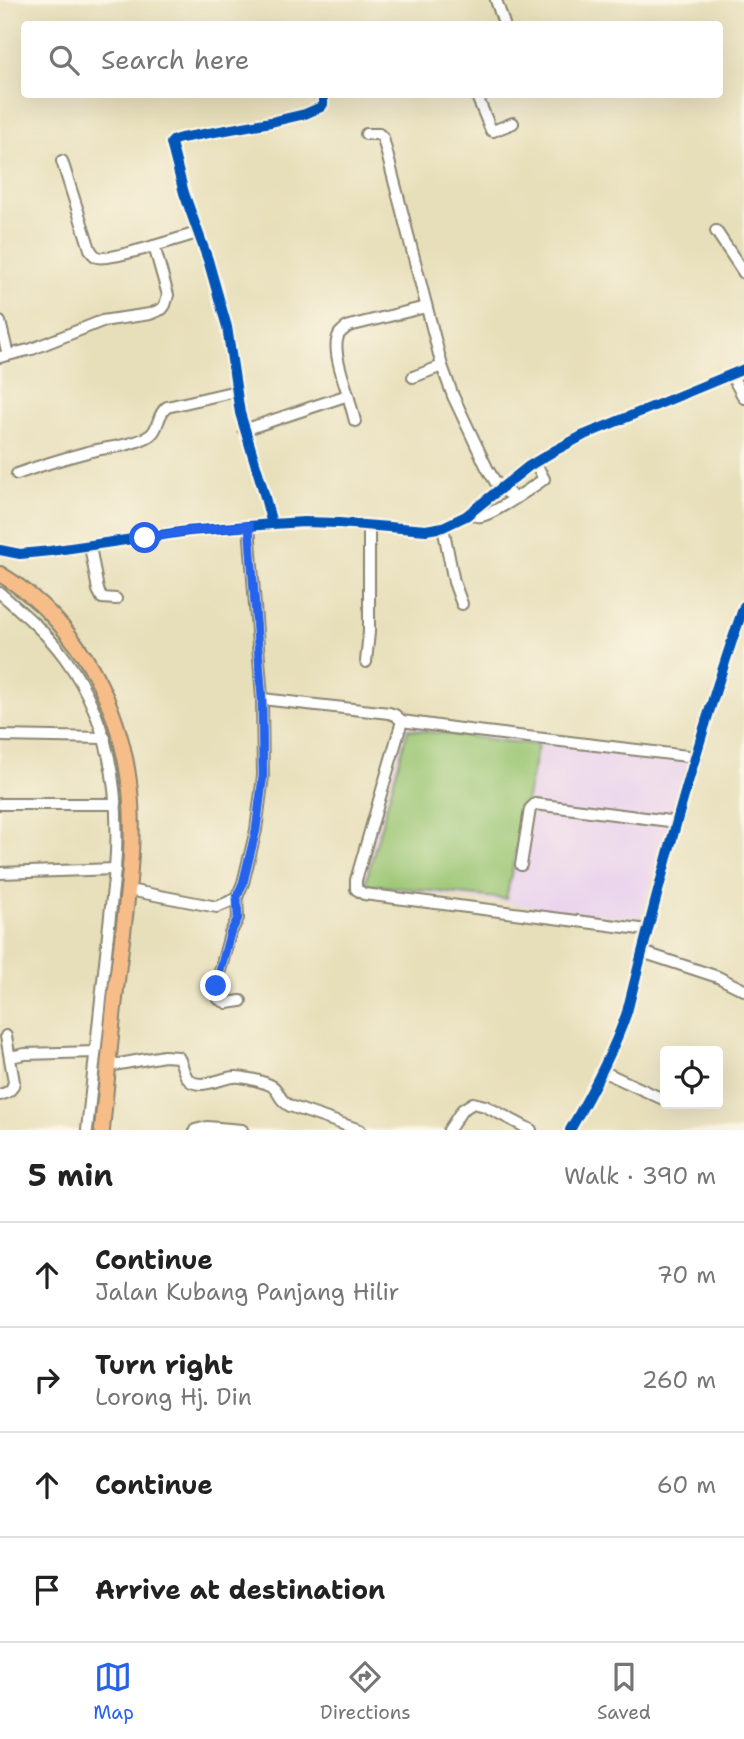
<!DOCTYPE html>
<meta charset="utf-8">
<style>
body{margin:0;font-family:"Shantell Sans",sans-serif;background:#f6f6f6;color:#222}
.controls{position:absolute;right:21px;bottom:21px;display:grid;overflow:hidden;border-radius:7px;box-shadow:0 7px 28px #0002}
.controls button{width:63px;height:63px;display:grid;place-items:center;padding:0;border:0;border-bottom:2px solid #e0e0e0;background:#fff;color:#222;font:35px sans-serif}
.stop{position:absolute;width:21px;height:21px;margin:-16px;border:5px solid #2563eb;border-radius:50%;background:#fff}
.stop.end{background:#2563eb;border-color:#fff;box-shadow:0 2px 7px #0008}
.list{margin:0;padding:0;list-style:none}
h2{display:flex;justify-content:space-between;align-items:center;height:91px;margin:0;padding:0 28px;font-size:30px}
h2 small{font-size:23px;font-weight:400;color:#767676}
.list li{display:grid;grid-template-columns:46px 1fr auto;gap:21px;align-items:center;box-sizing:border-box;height:105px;padding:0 28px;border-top:2px solid #e0e0e0}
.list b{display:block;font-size:26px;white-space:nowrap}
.list p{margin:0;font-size:23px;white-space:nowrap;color:#767676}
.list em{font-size:23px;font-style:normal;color:#767676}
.icon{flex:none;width:38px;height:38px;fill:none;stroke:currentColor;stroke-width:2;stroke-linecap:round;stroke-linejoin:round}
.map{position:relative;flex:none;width:744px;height:1130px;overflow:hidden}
.search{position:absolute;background:#fff;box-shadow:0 7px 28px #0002;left:21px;right:21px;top:21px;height:77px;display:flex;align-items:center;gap:18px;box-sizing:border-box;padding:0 24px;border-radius:7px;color:#767676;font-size:26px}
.sheet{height:511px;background:#fff}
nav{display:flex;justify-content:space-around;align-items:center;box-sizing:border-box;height:98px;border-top:2px solid #e0e0e0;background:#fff;font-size:19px;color:#767676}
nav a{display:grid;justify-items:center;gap:4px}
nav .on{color:#2563eb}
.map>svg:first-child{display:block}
.built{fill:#e9d2ee}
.green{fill:#9bc674;stroke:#637850;stroke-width:2}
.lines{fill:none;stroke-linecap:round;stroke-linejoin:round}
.minor-casing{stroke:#898572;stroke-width:14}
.major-casing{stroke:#898572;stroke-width:18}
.minor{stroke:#fff;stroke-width:10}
.major{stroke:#f7bd88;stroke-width:14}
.cycleway-casing{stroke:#fcf5e5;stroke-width:15}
.cycleway{stroke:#0057b8;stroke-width:10}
.route{stroke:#2563eb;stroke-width:9}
</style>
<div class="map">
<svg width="744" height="1130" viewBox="0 0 744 1130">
<rect width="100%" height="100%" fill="#fcf5e5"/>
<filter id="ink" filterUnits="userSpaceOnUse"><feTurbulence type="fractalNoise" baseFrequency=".0143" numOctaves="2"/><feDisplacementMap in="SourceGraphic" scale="14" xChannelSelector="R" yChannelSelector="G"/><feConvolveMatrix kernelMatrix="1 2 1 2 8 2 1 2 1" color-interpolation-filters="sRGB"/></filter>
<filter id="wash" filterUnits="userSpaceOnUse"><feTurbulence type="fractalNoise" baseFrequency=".00686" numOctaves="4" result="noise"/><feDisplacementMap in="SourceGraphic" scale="28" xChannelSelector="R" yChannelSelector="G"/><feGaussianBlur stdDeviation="1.57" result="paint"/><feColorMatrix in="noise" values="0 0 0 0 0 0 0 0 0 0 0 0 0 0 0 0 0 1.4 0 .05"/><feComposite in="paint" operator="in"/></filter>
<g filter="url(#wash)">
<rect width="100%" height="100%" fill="#e7dfba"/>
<polygon class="built" points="406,725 689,758 641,919 361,886"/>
<polygon class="green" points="408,729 538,745 506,899 365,884"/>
</g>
<g filter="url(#ink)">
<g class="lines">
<defs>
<g id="minor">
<polyline points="496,0 504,24"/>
<polyline points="476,94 491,130 493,131 513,123"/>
<polyline points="366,134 379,134 383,138 442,366 453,396 487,468 499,488 510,494 514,499"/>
<path d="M 62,161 L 90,249 C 92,253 93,255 97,257 C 107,262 183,237 197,233"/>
<polyline points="716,231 744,273"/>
<polyline points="0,322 8,355"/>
<polyline points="0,357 32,349 102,321 150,314 162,309 165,305 168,295 154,246"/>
<polyline points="731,374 744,398"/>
<polyline points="413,377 442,366"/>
<polyline points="348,395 355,421"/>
<path d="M 244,430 L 348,395 C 344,380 330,346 340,333 C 341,332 347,327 349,326 L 426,307"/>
<path d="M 17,474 C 39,466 61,459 84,453 C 104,447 129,447 147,437 C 160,431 156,415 167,407 L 236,391"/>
<path d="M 471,512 C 475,515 475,517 481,516 C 495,514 531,488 544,479 L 535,462"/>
<polyline points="272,524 262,486 240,413 227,327 208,260 184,193 171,143 174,140 181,138 271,122 305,114 321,107 323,104 323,94"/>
<polyline points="443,527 454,582 462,604"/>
<polyline points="90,546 98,590 102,598 116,599"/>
<polyline points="0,550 20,554 50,551 188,531 272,524 304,522 339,523 426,530 443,527 466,516 529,466 554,451 584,435 744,369"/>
<path d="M 0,593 C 23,613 47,633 65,658 C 110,720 121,794 115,869 L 0,873"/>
<polyline points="366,662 369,632 369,525"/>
<polyline points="262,699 389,713 395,715 402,721 460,729 696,757"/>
<polyline points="402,721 356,880 356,889 364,894 648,930"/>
<polyline points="0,736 105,738"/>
<polyline points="0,804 116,804"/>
<polyline points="521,865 530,809 535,804 677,822"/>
<polyline points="129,890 217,907 233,900 237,897 243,883 256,830 263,776 262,699 249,526"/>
<polyline points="237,897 238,918 230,934 216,986 216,992 219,999 227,1003 241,1001"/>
<polyline points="642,952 718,977 744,990"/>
<polyline points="10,1057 25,1054 95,1052"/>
<path d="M 108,1066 L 164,1056 L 178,1057 C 183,1063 183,1076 190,1081 C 202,1089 221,1078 234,1077 C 242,1076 265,1082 272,1086 C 280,1091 277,1099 290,1106 L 360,1130"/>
<polyline points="602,1071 665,1100"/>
<path d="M 0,1095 C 8,1092 12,1091 14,1082 L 6,1036"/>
<polyline points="87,1130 115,869"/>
<polyline points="195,1130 207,1127 242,1130"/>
<polyline points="449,1130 462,1110 473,1103 485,1106 531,1130"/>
<path d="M 570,1130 C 592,1092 613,1053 627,1012 C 661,876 697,739 744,606"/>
</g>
<path id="major" d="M 0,574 C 39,597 73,634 94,673 C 151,779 130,869 117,981 C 111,1031 107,1080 102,1130"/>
</defs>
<use href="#minor" class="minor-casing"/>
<use href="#major" class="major-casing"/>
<use href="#minor" class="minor"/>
<use href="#major" class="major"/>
<defs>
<g id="cycleway">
<polyline points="272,524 262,486 240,413 227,327 208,260 184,193 171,143 174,140 181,138 271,122 305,114 321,107 323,104 323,94"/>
<polyline points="0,550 20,554 50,551 188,531 272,524 304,522 339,523 426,530 443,527 466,516 529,466 554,451 584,435 744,369"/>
<path d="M 570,1130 C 592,1092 613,1053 627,1012 C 661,876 697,739 744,606"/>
</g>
</defs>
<use href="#cycleway" class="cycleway-casing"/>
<use href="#cycleway" class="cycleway"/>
</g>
</g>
<g class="lines" filter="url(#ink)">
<polyline class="route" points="145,538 188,531 249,526 262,699 263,776 256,830 243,883 237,897 238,918 230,934 216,986"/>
</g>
</svg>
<div class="controls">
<button><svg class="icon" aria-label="locate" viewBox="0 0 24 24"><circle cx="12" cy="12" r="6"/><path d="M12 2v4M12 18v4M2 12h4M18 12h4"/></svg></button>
</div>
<div class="stop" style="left:145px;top:538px"></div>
<div class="stop end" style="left:216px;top:986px"></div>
<div class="search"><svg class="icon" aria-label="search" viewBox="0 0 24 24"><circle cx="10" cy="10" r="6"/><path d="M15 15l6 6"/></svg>Search here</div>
</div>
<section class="sheet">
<h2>5 min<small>Walk · 390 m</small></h2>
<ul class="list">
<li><svg class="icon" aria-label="ahead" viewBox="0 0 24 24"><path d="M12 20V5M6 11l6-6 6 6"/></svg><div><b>Continue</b><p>Jalan Kubang Panjang Hilir</p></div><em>70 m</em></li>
<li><svg class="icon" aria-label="right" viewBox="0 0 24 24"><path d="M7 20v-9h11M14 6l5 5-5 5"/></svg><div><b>Turn right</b><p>Lorong Hj. Din</p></div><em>260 m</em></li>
<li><svg class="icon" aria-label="ahead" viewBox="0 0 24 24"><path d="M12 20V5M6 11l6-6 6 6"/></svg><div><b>Continue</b></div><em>60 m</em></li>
<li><svg class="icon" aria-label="arrive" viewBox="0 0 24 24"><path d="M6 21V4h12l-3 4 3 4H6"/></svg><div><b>Arrive at destination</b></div></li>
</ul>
</section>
<nav>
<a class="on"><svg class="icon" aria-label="map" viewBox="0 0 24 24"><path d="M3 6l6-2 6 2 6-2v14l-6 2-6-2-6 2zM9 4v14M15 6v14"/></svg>Map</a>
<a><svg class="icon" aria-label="directions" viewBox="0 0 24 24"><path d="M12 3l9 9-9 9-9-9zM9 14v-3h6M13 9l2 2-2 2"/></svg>Directions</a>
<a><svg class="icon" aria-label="saved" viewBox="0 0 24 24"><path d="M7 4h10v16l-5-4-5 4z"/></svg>Saved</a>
</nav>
